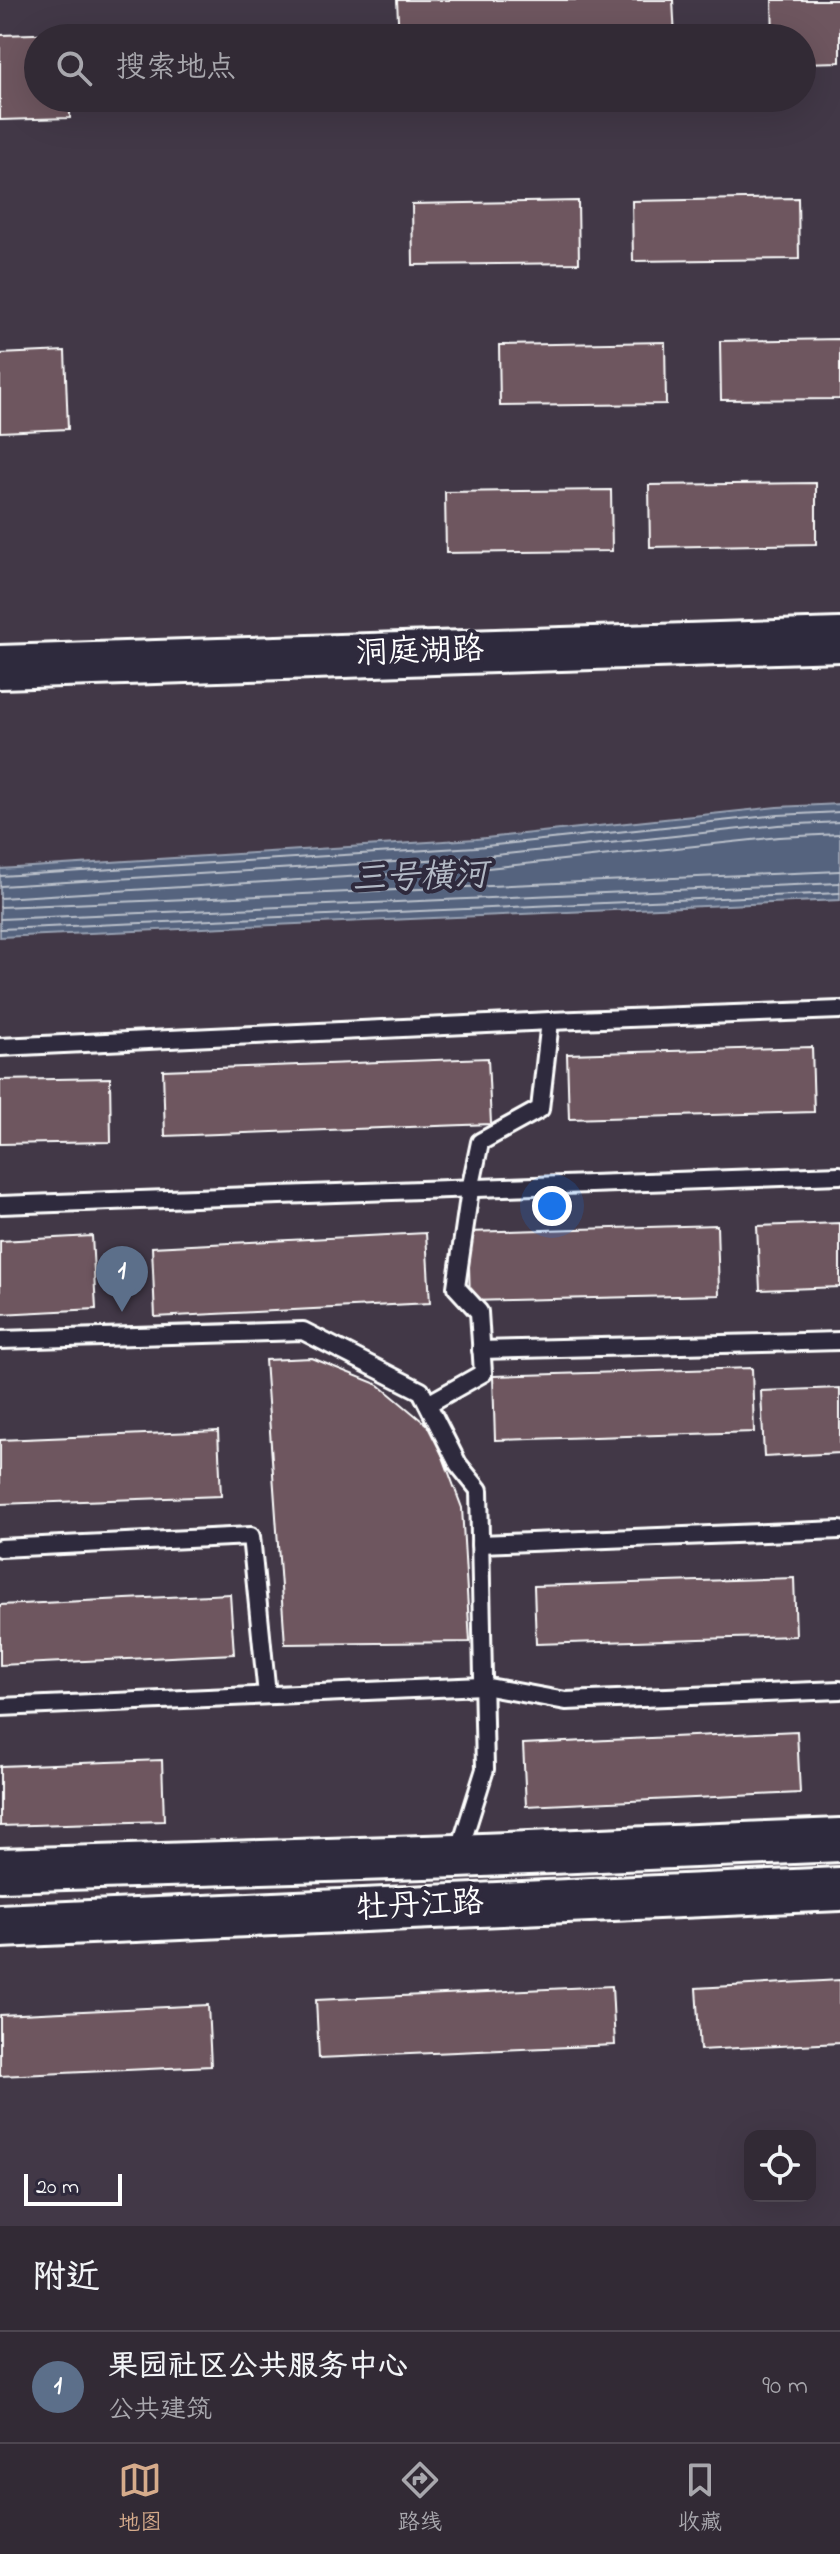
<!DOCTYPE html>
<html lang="zh">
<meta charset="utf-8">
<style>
body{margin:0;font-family:"Indie Flower","LXGW WenKai TC",sans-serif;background:#3d3641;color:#f1f3f6}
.controls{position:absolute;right:24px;bottom:24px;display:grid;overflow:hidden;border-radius:16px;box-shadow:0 8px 32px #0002}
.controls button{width:72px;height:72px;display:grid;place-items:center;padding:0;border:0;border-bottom:2px solid #4d4650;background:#322a35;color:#f1f3f6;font:40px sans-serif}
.scale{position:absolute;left:24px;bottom:20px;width:98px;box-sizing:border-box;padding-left:8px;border:4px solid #fff;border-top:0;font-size:22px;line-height:28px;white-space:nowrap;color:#fff;-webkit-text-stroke:6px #2f2a3d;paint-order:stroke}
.you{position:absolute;left:552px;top:1206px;width:28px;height:28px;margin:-20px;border:6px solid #fff;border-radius:50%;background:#1a73e8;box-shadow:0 0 0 12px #1a73e833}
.badge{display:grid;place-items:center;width:52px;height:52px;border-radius:50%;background:#d6ab8b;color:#fff;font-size:26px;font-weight:700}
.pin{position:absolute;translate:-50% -66px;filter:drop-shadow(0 2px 4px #0008)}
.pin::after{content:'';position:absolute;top:42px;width:28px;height:24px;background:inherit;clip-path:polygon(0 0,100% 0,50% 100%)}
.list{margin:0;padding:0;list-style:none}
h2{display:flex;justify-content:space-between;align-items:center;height:104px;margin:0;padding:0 32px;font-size:34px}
h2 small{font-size:26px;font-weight:400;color:#a8a7ad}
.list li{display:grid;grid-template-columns:52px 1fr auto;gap:24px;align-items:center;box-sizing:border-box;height:112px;padding:0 32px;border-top:2px solid #4d4650}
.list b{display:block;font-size:30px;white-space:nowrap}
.list p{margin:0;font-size:26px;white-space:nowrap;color:#a8a7ad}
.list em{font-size:26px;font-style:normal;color:#a8a7ad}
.icon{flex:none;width:44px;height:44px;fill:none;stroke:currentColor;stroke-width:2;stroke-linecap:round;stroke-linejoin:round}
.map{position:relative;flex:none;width:840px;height:2226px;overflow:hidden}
.search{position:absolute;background:#322a35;box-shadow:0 8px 32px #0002;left:24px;right:24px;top:24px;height:88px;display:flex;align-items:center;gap:20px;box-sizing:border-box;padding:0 28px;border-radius:44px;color:#a8a7ad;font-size:30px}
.sheet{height:216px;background:#322a35}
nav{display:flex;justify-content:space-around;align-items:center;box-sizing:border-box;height:112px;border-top:2px solid #4d4650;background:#322a35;font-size:22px;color:#a8a7ad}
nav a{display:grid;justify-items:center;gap:4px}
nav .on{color:#d6ab8b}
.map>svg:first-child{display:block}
.water{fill:#54637e;stroke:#98a1b2;stroke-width:2}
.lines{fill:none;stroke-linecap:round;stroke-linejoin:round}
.shore{stroke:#bbc1cb;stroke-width:2}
.building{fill:#6e575f;stroke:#fff;stroke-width:2}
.service-casing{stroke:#fff;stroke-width:22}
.tertiary-casing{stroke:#fff;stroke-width:48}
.service{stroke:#2f2a3d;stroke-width:16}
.tertiary{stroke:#2f2a3d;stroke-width:42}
.labels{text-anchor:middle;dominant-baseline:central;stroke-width:8;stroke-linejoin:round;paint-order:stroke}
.street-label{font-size:32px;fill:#fff;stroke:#2f2a3d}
.water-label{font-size:34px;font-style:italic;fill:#b2b9c5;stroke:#2f2a3d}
</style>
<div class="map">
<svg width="840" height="2226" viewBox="0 0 840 2226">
<rect width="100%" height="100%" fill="#423847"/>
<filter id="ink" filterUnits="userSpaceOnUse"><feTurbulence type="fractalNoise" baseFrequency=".0125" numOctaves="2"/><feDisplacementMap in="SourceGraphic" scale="16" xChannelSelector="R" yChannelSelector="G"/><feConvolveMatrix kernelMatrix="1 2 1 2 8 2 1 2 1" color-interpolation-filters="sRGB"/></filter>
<g filter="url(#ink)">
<polygon class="water" points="840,804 840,900 0,937 0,869 476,839 777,807"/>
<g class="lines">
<g class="shore">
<polyline points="0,876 476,847 778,815 840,812"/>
<polyline points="0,886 477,857 778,825 840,822"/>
<polyline points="0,898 478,869 779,837 840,834"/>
<polyline points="0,907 840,871"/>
<polyline points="0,919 840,883"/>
<polyline points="0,929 840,893"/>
</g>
</g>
<g class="building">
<polygon points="397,0 673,0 675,38 399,38"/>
<polygon points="772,0 840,0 840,62 802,63 802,38 773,38"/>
<polygon points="67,33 67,38 38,38 38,98 70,98 70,118 0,120 0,35"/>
<polygon points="798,198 799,259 633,261 632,201"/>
<polygon points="578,201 579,263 413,265 412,204"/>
<polygon points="840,339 840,399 721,400 720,341"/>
<polygon points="665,342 666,404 500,406 499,345"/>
<polygon points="65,351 68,429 0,432 0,354"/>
<polygon points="816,483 816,544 650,547 649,485"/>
<polygon points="611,490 612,551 446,553 445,492"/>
<polygon points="812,1047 814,1112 569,1119 567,1054"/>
<polygon points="488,1058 491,1124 165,1136 163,1070"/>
<polygon points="110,1078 111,1142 0,1144 0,1080"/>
<polygon points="840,1223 840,1287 760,1290 757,1226"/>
<polygon points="717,1225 719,1295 470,1301 468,1232"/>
<polygon points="426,1233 430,1303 155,1317 152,1247"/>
<polygon points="92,1236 96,1309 0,1314 0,1241"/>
<polygon points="312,1358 379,1385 433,1430 462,1508 470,1642 285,1644 265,1360"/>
<polygon points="752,1368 754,1432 495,1440 493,1376"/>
<polygon points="840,1388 840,1453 764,1457 761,1391"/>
<polygon points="218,1431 221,1496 0,1504 0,1440"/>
<polygon points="794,1578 796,1636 536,1644 534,1586"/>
<polygon points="230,1594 234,1654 0,1665 0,1605"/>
<polygon points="797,1731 800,1793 526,1806 523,1744"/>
<polygon points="162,1760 164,1821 0,1826 0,1766"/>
<polygon points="840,1980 840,2043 700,2050 696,1988"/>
<polygon points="612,1986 615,2045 319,2058 316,2000"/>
<polygon points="208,2005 211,2066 0,2076 0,2015"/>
</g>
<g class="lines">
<defs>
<g id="service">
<polyline points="550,1021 840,1010"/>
<polyline points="0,1047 550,1021 540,1109 480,1142 470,1190 456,1287 479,1312 483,1373 428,1404"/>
<polyline points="0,1205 840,1175"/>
<polyline points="0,1340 303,1331 421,1391 458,1464 479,1490 485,1769 458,1855"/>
<polyline points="481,1350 840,1341"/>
<polyline points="480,1544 840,1530"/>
<polyline points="0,1548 251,1536 267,1695"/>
<polyline points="0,1707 483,1686 566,1701 840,1690"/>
</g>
<g id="tertiary">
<polyline points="0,667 840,640"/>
<polyline points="0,1870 457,1856 840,1840"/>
<polyline points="0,1926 840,1889"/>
</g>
</defs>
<use href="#service" class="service-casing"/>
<use href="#tertiary" class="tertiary-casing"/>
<use href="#service" class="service"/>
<use href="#tertiary" class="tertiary"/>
</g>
</g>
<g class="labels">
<g class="street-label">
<text transform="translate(420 653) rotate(-2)">洞庭湖路</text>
<text transform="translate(420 1907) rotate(-3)">牡丹江路</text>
</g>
<g class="water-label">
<text transform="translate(420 879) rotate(-2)">三号横河</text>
</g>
</g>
</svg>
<div class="controls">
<button><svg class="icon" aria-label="locate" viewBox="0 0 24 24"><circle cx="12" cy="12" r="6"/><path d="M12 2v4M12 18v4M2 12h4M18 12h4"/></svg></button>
</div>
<div class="scale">20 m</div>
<div class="you"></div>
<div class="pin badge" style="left:122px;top:1312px;background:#5c6f8a">1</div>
<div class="search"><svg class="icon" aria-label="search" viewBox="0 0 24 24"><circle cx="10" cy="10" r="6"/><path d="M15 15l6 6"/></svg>搜索地点</div>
</div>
<section class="sheet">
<h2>附近<small></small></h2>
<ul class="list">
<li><span class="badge" style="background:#5c6f8a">1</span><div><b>果园社区公共服务中心</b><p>公共建筑</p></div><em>90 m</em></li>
</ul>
</section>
<nav>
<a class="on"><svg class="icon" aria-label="map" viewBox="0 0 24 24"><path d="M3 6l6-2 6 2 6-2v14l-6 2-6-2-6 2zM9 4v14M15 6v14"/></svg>地图</a>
<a><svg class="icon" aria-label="directions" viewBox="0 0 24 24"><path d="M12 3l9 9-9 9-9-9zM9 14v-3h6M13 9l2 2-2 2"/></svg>路线</a>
<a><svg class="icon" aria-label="saved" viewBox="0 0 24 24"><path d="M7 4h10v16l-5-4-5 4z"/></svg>收藏</a>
</nav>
